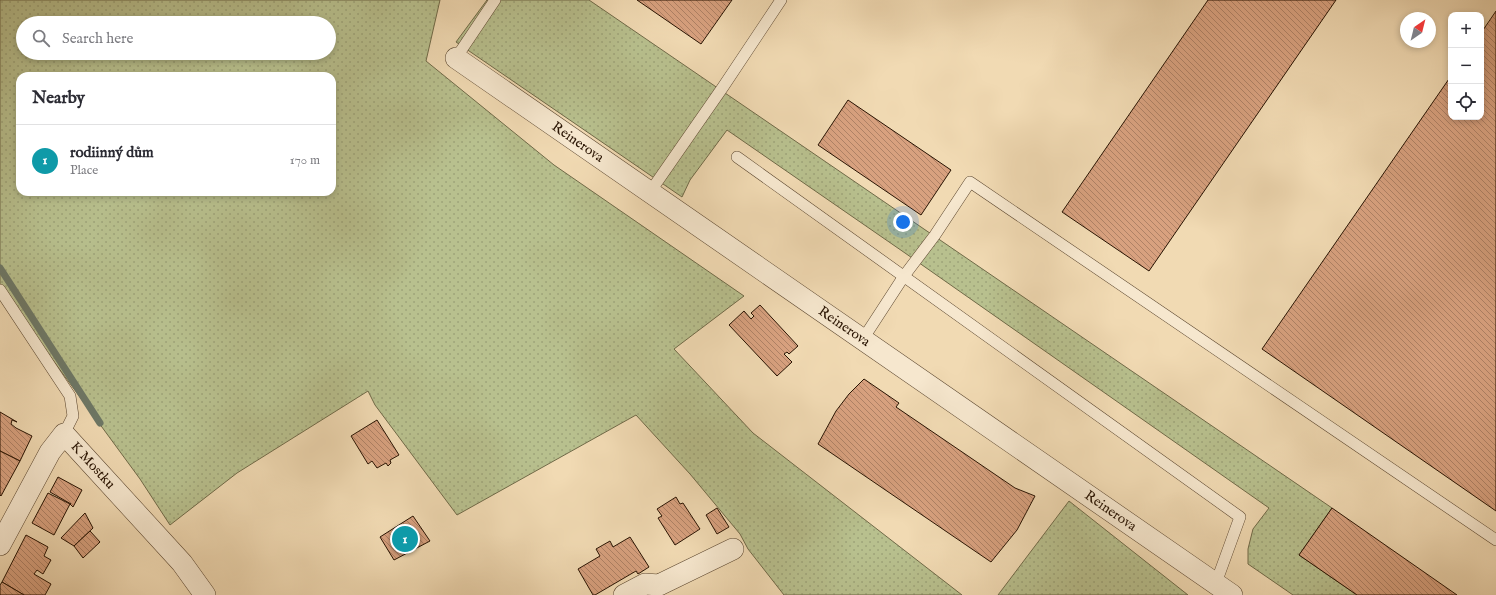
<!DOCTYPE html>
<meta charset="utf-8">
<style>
body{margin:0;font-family:"IM FELL English",serif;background:#f2f2f3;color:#2b2b33}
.controls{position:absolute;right:12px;top:12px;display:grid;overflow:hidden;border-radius:8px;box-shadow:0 2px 6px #0003}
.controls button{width:36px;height:36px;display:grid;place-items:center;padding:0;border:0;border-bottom:1px solid #e1e1e2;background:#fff;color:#2b2b33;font:20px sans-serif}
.compass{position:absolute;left:1400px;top:12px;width:36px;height:36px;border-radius:50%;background:#fff;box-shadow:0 2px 6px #0003;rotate:35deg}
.you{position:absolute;left:903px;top:222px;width:14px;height:14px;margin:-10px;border:3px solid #fff;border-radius:50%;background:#1a73e8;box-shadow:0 0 0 6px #1a73e833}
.badge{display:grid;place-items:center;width:26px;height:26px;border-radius:50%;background:#8f2418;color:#fff;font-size:13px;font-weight:700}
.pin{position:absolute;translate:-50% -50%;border:2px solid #fff;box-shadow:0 1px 4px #0006}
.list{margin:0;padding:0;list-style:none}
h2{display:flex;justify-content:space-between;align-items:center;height:52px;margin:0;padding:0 16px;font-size:17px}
h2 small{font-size:13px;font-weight:400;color:#7c7c81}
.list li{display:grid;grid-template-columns:26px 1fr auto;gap:12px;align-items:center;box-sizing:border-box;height:72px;padding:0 16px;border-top:1px solid #e1e1e2}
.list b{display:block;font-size:15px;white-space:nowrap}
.list p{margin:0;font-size:13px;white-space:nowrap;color:#7c7c81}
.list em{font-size:13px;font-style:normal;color:#7c7c81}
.icon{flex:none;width:22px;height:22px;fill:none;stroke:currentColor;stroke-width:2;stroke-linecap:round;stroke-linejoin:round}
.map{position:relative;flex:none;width:1496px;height:595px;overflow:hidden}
.search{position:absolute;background:#fff;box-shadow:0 2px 6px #0003;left:16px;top:16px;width:320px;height:44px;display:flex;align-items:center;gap:10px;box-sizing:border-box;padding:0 14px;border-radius:22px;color:#7c7c81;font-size:15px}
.panel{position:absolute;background:#fff;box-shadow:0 2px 6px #0003;left:16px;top:72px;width:320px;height:124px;border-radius:12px}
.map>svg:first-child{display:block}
.grass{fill:url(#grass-dots);stroke:#706a48;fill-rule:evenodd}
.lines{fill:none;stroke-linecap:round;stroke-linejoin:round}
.stream{stroke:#6d7867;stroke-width:7}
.building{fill:url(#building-back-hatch);stroke:#281302}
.service-casing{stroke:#5a452e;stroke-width:12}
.minor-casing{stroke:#5a452e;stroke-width:22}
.service{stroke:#f6e7ce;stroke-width:11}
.minor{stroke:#f6e7ce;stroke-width:21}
.labels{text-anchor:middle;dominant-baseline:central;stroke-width:3;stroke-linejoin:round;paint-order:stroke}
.street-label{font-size:14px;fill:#281302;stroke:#f6e7ce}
</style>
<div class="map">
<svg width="1496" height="595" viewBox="0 0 1496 595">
<defs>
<pattern id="grass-dots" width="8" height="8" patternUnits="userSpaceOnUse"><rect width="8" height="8" fill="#b8c08e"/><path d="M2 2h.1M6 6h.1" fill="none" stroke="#9ea479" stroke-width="1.8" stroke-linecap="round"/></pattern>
<pattern id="building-back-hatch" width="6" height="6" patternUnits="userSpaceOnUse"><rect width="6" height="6" fill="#d8a17f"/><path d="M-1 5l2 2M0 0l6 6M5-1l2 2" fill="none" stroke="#af8266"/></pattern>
</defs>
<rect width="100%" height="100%" fill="#f1dab3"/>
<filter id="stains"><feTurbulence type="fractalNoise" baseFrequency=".005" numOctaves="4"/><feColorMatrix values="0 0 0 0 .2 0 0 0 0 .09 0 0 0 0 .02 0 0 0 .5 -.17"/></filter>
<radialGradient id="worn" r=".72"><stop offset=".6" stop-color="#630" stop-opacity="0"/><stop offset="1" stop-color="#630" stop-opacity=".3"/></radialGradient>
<g class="grass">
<path d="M 0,0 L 440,0 L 426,61 L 554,165 L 744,296 L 674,349 L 753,433 L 962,595 L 784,595 L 748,549 L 740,534 L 690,474 L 636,415 L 457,515 L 375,405 L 368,391 L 237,473 L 170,525 L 140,479 L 0,288 ZM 23,23 L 329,23 L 329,53 L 23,53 ZM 20,76 L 332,76 L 332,192 L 20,192 Z"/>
<polygon points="487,0 589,0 1332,508 1299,555 1357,595 1293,595 1248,564 1248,549 1253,529 1269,508 905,253 727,130 690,180 682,197 456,42"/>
<polygon points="1069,501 1188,595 998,595"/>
</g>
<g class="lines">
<polyline class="stream" points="0,268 100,423"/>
</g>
<g class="building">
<polygon points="637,0 732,0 701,44"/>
<polygon points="1208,0 1336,0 1149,271 1062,212"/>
<polygon points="1496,11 1496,511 1262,349 1451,76 1451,117 1481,117 1481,33"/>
<polygon points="848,100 951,170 921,215 818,145"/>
<polygon points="760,305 798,346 789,354 787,352 784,354 792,362 777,376 729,325 744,311 751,319 754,316 751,313"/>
<polygon points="864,379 899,403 896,407 1015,488 1035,496 1017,530 991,562 818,444 836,411 849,394"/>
<polygon points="0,412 17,422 12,420 11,424 16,428 32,436 20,461 0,451"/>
<polygon points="377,420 399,455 390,460 391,463 388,466 386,463 377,468 372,461 368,464 351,436"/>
<polygon points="0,451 20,461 1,496 0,495"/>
<polygon points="58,477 82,490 73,507 70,504 71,504 50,492"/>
<polygon points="48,493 70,504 54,535 32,523"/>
<polygon points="676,497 680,504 683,503 700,529 675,545 658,518 662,516 657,509"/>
<polygon points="717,508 729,527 717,534 706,515"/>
<polygon points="1332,508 1457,595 1357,595 1299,555"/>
<polygon points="85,513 93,528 74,546 61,538"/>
<polygon points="413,516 430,541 394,560 380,537"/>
<polygon points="90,531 100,542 83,558 74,546"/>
<polygon points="26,535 48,547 44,556 51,560 43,574 37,570 34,574 51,584 45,595 24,595 2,582"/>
<polygon points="630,537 649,567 638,574 636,571 595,595 593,595 578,569 600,556 596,549 610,541 613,547"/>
<polygon points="2,582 24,595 0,595 0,585"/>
</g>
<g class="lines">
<defs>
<g id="service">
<polyline points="456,58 495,0"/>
<polyline points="737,157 1240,517 1216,583"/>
<polyline points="650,192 723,87 781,0"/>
<polyline points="0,290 70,396 73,416 64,434"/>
<polyline points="863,339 904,276 935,235 970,182 1496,540"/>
</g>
<g id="minor">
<path id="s1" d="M 456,58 L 1232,595"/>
<path id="s2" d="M 0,545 L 50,452 L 64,434 L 182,563 L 205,595"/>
<polyline points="624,595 645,584 659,585 733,549"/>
</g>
</defs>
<use href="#service" class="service-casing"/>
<use href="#minor" class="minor-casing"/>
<use href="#service" class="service"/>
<use href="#minor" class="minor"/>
</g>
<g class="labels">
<g class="street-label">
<text stroke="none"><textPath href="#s1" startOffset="148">Reinerova</textPath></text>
<text stroke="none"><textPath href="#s1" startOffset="472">Reinerova</textPath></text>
<text stroke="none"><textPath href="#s2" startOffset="171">K Mostku</textPath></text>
<text stroke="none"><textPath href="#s1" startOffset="796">Reinerova</textPath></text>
</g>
</g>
<rect width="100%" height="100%" filter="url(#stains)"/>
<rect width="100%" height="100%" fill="url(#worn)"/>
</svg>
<div class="controls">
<button>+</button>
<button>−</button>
<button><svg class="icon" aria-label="locate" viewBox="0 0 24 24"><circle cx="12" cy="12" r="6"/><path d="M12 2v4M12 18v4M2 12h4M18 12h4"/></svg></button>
</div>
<svg class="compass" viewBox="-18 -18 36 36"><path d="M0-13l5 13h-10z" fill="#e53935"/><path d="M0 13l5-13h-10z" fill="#7c7c81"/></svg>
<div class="you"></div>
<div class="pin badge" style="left:405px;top:539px;background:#0f9aa8">1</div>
<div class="search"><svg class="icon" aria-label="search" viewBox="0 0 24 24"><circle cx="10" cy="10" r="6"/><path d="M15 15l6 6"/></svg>Search here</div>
<section class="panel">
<h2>Nearby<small></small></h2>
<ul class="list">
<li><span class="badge" style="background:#0f9aa8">1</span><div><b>rodiinný dům</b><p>Place</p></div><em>170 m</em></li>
</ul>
</section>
</div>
